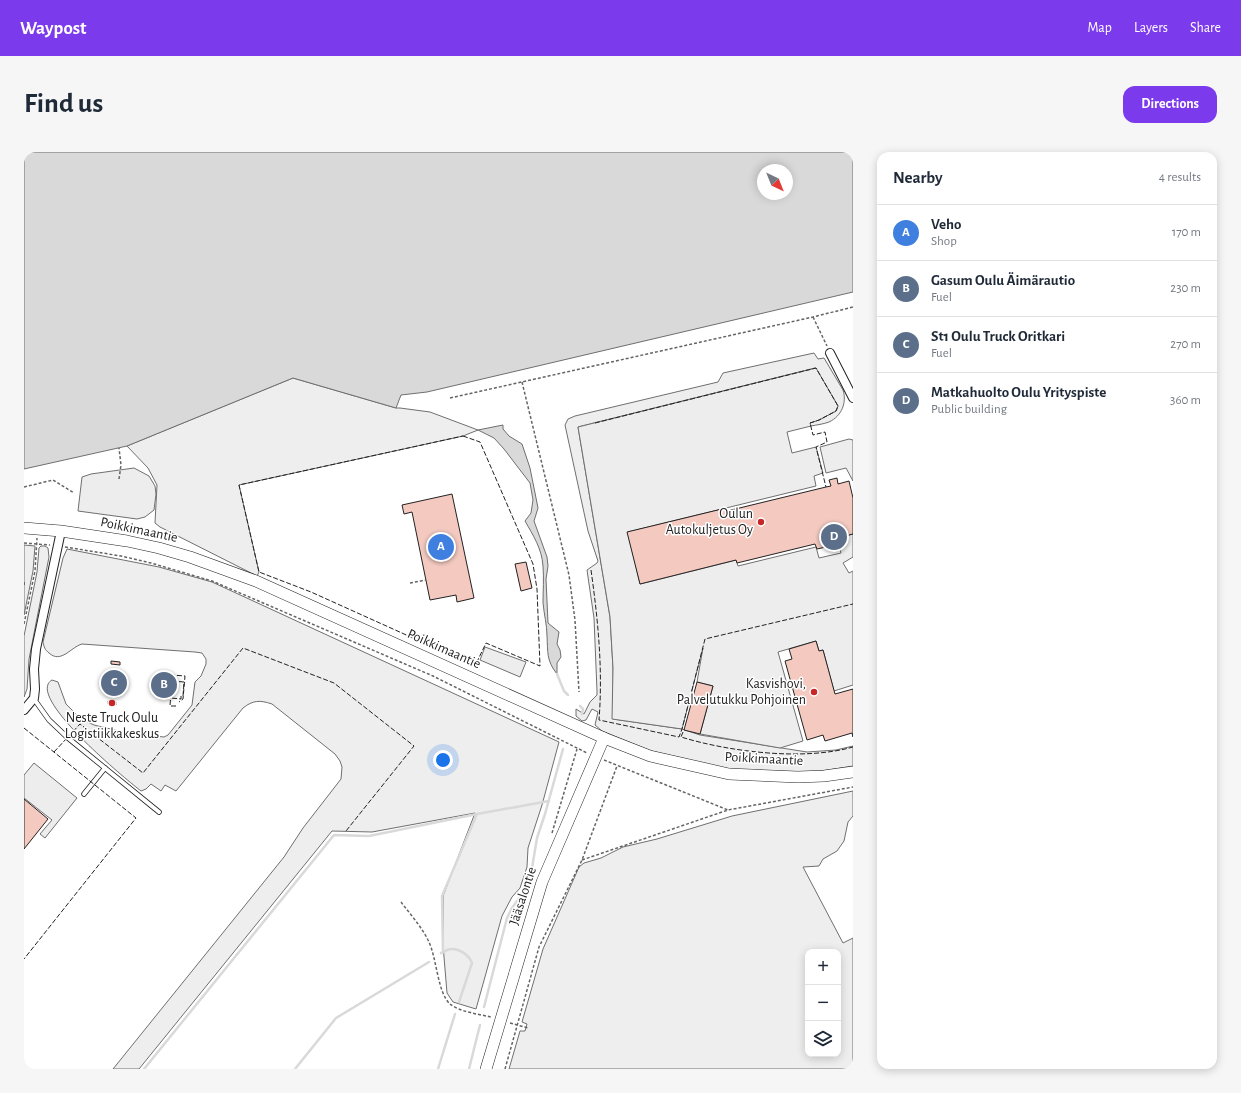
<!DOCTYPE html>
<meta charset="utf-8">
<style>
body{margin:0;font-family:"Alegreya Sans",sans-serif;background:#f6f6f7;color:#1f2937}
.controls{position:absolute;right:12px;bottom:12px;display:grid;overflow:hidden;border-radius:8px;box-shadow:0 2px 10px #0003}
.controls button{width:36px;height:36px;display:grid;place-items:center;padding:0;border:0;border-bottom:1px solid #e0e1e3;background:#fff;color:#1f2937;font:20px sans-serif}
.compass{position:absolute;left:733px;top:12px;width:36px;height:36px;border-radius:50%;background:#fff;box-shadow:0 2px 10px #0003;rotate:137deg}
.you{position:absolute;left:419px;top:608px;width:14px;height:14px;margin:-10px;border:3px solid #fff;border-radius:50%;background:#1a73e8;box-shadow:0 0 0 6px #1a73e833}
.badge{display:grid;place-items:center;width:26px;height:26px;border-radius:50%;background:#7c3aed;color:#fff;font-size:13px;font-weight:700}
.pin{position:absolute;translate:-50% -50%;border:2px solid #fff;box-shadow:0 1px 4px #0006}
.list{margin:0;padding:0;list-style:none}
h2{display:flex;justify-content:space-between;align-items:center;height:52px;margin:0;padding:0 16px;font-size:17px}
h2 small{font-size:13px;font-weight:400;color:#747a83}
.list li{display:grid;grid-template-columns:26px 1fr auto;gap:12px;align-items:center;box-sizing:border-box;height:56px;padding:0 16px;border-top:1px solid #e0e1e3}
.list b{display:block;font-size:15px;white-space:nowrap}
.list p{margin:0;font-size:13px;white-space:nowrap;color:#747a83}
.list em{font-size:13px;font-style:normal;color:#747a83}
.icon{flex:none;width:22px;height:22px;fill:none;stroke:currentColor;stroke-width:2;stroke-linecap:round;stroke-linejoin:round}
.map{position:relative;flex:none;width:829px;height:917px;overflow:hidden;border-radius:12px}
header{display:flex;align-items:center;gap:24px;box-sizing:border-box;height:56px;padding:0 20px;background:#7c3aed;color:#fff}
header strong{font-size:19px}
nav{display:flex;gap:22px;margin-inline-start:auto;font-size:14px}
.intro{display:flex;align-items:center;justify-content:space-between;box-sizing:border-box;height:96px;padding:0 24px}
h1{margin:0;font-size:28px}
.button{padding:10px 18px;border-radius:12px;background:#7c3aed;color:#fff;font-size:14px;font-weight:700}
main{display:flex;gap:24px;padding:0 24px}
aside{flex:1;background:#fff;border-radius:12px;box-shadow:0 2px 10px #0003}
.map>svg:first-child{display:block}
.green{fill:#eee;stroke:#6f6f6f;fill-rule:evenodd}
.parking{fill:#ededed;stroke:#6f6f6f}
.water{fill:#d9d9d9;stroke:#6f6f6f;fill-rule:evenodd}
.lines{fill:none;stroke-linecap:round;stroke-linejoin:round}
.stream{stroke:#d9d9d9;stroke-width:2.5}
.building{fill:#f3c9c0;stroke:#222}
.lane-casing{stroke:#222;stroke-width:5.5}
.street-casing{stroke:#222;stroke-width:10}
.secondary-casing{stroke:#222;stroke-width:12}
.path{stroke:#646464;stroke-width:1.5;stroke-dasharray:3 2;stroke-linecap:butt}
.lane{stroke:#fff;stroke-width:4}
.street{stroke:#fff;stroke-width:8}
.secondary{stroke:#fff;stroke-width:11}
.fence{stroke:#222;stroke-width:1;stroke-dasharray:5 2;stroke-linecap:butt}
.poi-dot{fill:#c62828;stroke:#fff;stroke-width:1.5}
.labels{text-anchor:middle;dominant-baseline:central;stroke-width:3;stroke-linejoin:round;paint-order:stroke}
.poi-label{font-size:14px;fill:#222;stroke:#fff;text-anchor:end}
.street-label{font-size:14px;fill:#222;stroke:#fff}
</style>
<header>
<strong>Waypost</strong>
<nav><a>Map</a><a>Layers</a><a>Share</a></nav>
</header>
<div class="intro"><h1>Find us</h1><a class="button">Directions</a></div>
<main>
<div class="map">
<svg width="829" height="917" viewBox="0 0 829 917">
<rect width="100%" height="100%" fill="#fff"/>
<g class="green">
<path d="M 790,201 L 794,207 L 800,206 L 819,238 C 823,250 818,264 805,270 C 800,272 792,273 787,274 L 786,271 L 795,268 L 812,259 L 814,254 L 791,216 L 554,275 L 586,465 L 589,516 L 589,567 L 658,577 L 676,583 L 783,600 L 812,598 L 829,594 L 829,614 L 798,619 L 773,620 L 704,617 L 627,599 L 578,579 L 571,573 L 574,560 L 568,557 L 562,568 L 558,569 L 552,564 L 552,557 L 560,562 L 566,550 L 573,543 L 573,539 L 570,466 L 563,418 L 573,411 L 574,409 L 564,379 L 541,273 L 544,267 L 551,264 L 694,230 L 699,221 Z"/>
<polygon points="269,226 372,256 376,256 406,260 454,278 439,284 215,333 235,420 233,424 136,375 131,371 133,333 124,316 103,294"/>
<polygon points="0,393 11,394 9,419 0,463"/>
<polygon points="17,394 21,394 24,396 25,405 5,507 3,537 0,545 0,484 13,420 15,396"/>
<path d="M 43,397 L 135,415 L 188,430 L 535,590 L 518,653 L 504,696 L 503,715 L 496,736 L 488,745 L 478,764 L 452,857 L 429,850 L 423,841 L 419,793 L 419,744 L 451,661 L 348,680 L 308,679 L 115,917 L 89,917 L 260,705 L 279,676 L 317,627 L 318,615 L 316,609 L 311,602 L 248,552 C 236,548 229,548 219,556 L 152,639 L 141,633 L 137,639 L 127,632 L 122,637 L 117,639 C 104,629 0,544 28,528 L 34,530 L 42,552 L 57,567 L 70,573 L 103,581 L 140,585 L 144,583 L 168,553 L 171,530 L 177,524 L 182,512 L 182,507 L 178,501 L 171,500 L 58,492 C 47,495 37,512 25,501 C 21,498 20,495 19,490 L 39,406 Z"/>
<path d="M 829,639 L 829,664 L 824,670 L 820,689 L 813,699 L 799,707 L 795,714 L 779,715 L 819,791 L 829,786 L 829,914 L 825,917 L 485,917 L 496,879 L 501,879 L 503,872 L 498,870 L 519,797 L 555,715 L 560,711 L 577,706 L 599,695 L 633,687 L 708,664 ZM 784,800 L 814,800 L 814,902 L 784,902 Z"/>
</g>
<g class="parking">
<polygon points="792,216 814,254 812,259 795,268 786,271 787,274 763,280 768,301 792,295 799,321 790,324 792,334 604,380 616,432 712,408 714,414 792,395 795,406 817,401 813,386 829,382 829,405 819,411 825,421 829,419 829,533 810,539 799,498 795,499 792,489 754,500 779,589 756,596 676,582 689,534 673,530 679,496 658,577 588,567 589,516 586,465 554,275"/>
<polygon points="825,287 829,288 829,329 822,316 802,321 796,295"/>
<polygon points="110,316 125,324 131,334 132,342 130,358 121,365 113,367 54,359 58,325 67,322"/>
<polygon points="461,495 502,510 496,525 456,508"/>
<polygon points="10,611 53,646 21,686 16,682 28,668 0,646 0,623"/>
</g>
<g class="water">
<path d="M 0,0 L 829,0 L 829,140 L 403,240 L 377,243 L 372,256 L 269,226 L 103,294 L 0,317 ZM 739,18 L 763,18 L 763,42 L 739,42 Z"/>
<path d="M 479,273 L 479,277 L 485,284 L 498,292 L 506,316 L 514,356 L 510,369 L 523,405 L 524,414 L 522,427 L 524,471 L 535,480 L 533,492 L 536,498 L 537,505 L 533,511 L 533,522 C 522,508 524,500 523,484 C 523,473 520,462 519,451 C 519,439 520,426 519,414 C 518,397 509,383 501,369 L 507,361 L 509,348 L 506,331 L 480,297 L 470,286 L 454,278 Z"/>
</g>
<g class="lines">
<g class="stream">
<polyline points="533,522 540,539 544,543"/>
<polyline points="556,554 559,557 558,562"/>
<polyline points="419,800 418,744 453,662 525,649"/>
<path d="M 417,801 C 420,800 424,797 427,797 C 435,796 445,803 448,811 L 435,850"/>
<polyline points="460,855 483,766 488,756 499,741 507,722 513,686 521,662 539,597"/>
<polyline points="120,917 310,683 345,684 453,662"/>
<polyline points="271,917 312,866 405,810"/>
<polyline points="414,917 431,862"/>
<polyline points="445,917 456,873"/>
</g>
</g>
<g class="building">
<polygon points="813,326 814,332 825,329 829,346 829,382 813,386 815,392 793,397 791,392 713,411 712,408 616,432 603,380 702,356 703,359 802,335 807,334 805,328"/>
<polygon points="428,342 450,446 433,450 432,443 406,448 388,360 380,362 378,353"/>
<polygon points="502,410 508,436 497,439 491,412"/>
<polygon points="792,489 795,499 799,498 811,542 829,537 829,585 828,581 801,589 799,583 783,588 761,509 768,507 765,497"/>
<polygon points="87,509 96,510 96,513 87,512"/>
<polygon points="85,529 94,530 94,533 85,532"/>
<polygon points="673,530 689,534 676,582 660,578"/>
<polygon points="84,549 92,550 92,553 84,552"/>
<polygon points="0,647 24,667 0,697"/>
</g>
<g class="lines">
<defs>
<g id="lane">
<polyline points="10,547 25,568 44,586 135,660"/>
<polyline points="60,642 81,616"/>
</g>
<g id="street">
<polyline points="806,201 829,246"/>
<polyline points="0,558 10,546 11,537 10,517 12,497 37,379"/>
</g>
<g id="secondary">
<polyline points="0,376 37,379 103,389 135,396 166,405 232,429 580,586 626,604 705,622 774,625 800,624 829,620"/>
<polyline points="462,917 518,730 580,586"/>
</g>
</defs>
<use href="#lane" class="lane-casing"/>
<use href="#street" class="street-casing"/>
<use href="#secondary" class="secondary-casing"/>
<g class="path">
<polyline points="789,165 803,194"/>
<polyline points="498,230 545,423 551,468 555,540"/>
<polyline points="426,246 789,165 829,155"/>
<polyline points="95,327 97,313 95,296"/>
<polyline points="0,335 29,328 50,341"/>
<polyline points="0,391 26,393"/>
<polyline points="41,395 97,404 127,411 188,429 409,524 563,601"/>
<polyline points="386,431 402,428"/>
<polyline points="0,472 11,419 13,386"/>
<polyline points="580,608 704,658"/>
<polyline points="528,681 553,597"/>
<polyline points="558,708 704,658 829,635"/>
<path d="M 377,750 C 386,762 397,774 404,788 C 413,805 413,840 426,852 C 436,860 454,862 467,865"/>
<polyline points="486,871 504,876"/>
<polyline points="481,917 515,795 558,708 593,614"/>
</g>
<use href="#lane" class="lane"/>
<use href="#street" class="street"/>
<use href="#secondary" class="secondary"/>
<g class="fence">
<polyline points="571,271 792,216 814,254 812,259 795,268 786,271 789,283 801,280 803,290 792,295 802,335"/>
<polygon points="439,284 456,290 509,412 513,437 516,514 462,491 451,514 287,440 235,420 215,333"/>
<path d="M 567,418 C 574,468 579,517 575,568 L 655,585 L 658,577 L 681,487 L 829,452"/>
<polyline points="0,430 0,433"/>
<polygon points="148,529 160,530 159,544 157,544 157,547 147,546"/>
<polyline points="152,554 146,554 148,523 161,524 159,547 155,550"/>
<polyline points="0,576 112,666 0,807"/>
<path d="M 659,580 L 657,585 C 706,600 780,609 829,595"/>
<polyline points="30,600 56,572 119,621 219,496 310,531 390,594 322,679"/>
</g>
</g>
<g class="poi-dot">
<circle cx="737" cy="370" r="4"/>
<circle cx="790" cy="540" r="4"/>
<circle cx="88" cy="551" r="4"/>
</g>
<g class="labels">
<g class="poi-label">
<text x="729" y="362">Oulun<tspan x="729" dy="16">Autokuljetus Oy</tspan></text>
<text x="782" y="532">Kasvishovi,<tspan x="782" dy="16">Palvelutukku Pohjoinen</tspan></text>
<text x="88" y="566" text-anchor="middle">Neste Truck Oulu<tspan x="88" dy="16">Logistiikkakeskus</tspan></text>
</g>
<g class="street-label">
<text transform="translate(115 378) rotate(12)">Poikkimaantie</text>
<text transform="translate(420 497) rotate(24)">Poikkimaantie</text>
<text transform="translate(740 607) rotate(3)">Poikkimaantie</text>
<text transform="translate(499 744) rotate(-72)">Jääsalontie</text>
</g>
</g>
</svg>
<div class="controls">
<button>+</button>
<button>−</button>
<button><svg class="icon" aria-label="layers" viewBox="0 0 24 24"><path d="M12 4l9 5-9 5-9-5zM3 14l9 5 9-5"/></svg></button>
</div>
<svg class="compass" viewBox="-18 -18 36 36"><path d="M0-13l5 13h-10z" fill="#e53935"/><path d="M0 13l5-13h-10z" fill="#747a83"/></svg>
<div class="you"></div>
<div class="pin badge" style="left:417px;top:395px;background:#3f7fe0">A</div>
<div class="pin badge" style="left:140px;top:533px;background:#5c6f8a">B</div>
<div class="pin badge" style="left:90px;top:531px;background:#5c6f8a">C</div>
<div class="pin badge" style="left:810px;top:385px;background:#5c6f8a">D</div>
</div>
<aside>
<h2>Nearby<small>4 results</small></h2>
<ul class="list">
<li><span class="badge" style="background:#3f7fe0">A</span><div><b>Veho</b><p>Shop</p></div><em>170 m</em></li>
<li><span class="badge" style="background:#5c6f8a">B</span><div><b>Gasum Oulu Äimärautio</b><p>Fuel</p></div><em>230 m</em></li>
<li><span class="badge" style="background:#5c6f8a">C</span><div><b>St1 Oulu Truck Oritkari</b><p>Fuel</p></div><em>270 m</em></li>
<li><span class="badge" style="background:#5c6f8a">D</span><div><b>Matkahuolto Oulu Yrityspiste</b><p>Public building</p></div><em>360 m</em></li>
</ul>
</aside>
</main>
